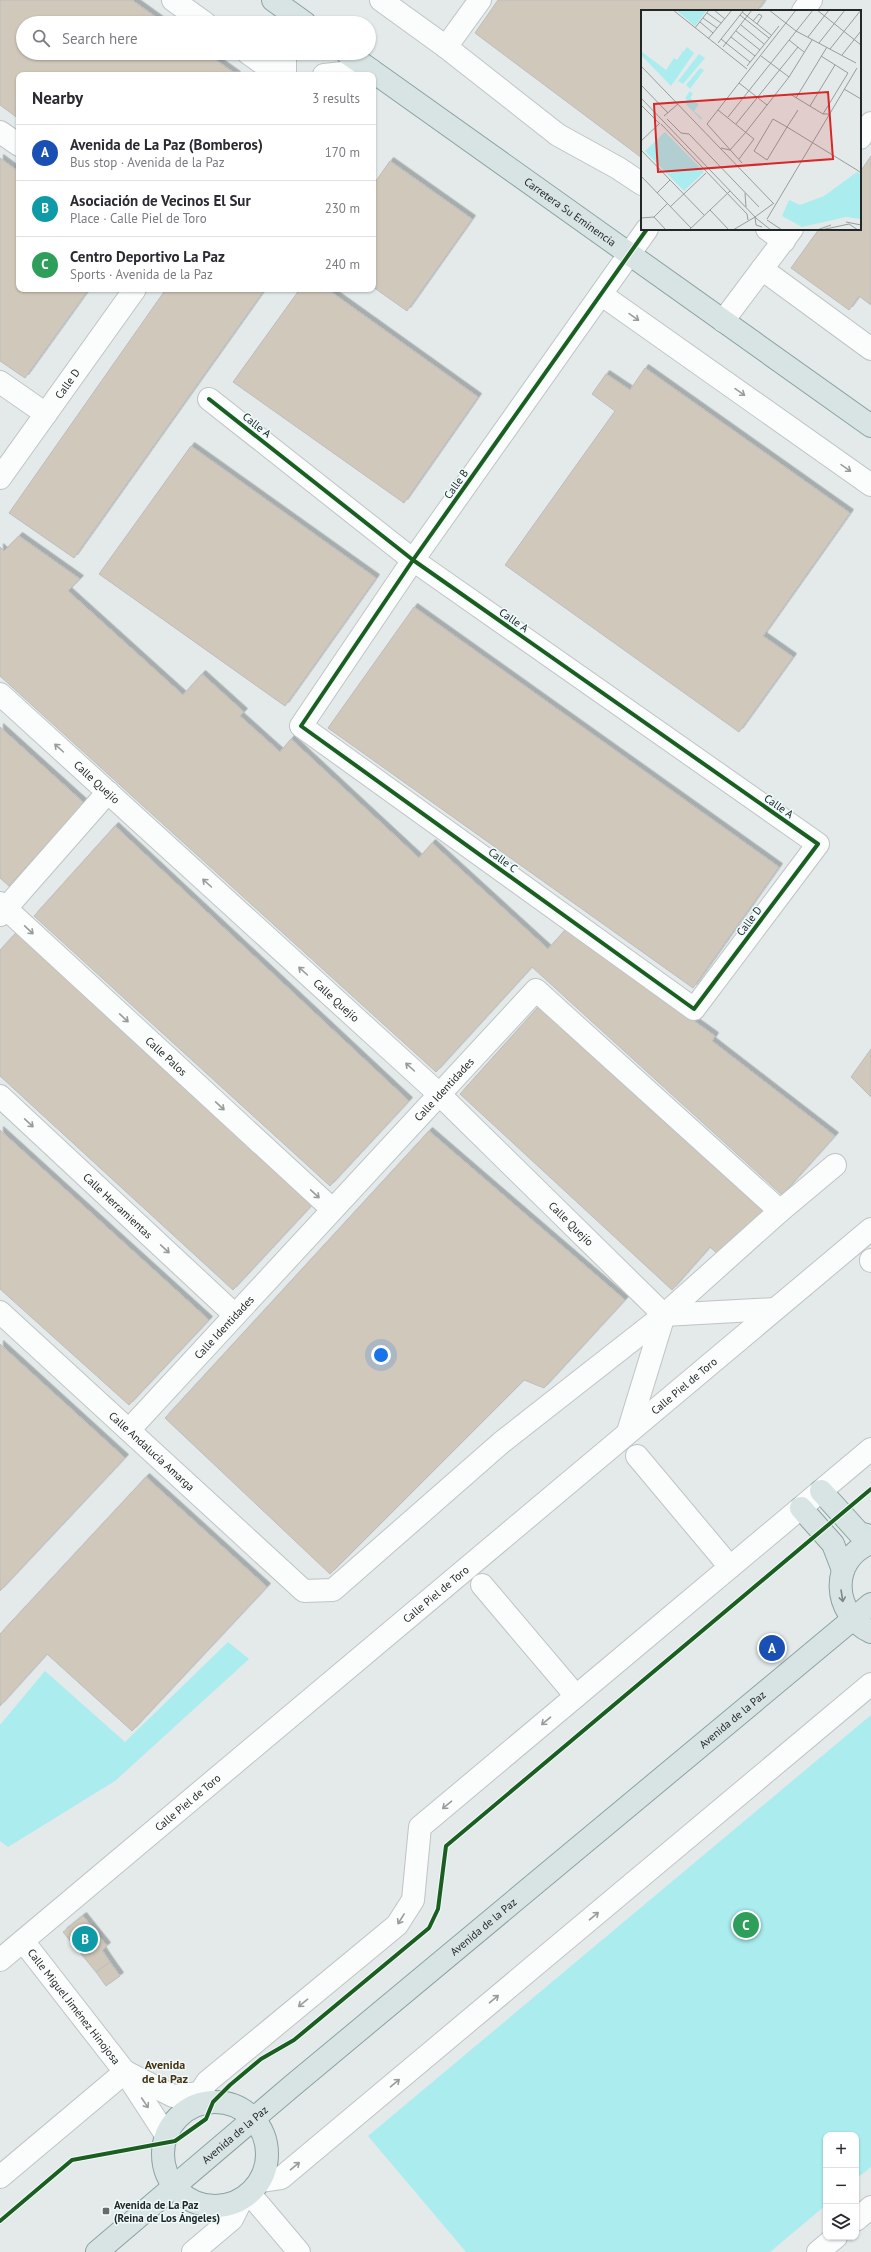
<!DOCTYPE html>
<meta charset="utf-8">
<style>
body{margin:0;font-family:"PT Sans",sans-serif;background:#f2f2f3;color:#2b2b33}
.controls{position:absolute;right:12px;bottom:12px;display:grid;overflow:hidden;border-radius:8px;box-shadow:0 1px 3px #0004}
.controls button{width:36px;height:36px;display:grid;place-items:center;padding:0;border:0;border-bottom:1px solid #e1e1e2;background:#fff;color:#2b2b33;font:20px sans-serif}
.you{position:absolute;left:381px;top:1355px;width:14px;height:14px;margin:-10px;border:3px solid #fff;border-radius:50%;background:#1a73e8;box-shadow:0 0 0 6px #1a73e833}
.badge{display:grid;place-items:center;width:26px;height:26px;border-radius:50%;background:#db2777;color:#fff;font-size:13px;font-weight:700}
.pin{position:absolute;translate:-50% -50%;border:2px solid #fff;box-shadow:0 1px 4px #0006}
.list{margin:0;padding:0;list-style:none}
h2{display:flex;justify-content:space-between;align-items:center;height:52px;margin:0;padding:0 16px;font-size:17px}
h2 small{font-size:13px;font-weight:400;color:#7c7c81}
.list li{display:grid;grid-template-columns:26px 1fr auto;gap:12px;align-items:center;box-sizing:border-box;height:56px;padding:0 16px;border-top:1px solid #e1e1e2}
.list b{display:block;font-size:15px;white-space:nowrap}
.list p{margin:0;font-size:13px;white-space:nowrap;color:#7c7c81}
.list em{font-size:13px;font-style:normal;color:#7c7c81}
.icon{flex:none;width:22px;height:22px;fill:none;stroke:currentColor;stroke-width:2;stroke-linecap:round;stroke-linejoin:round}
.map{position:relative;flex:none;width:871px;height:2252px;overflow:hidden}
.search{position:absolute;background:#fff;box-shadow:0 1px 3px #0004;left:16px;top:16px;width:360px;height:44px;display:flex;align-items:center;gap:10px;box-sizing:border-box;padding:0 14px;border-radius:22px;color:#7c7c81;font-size:15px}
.panel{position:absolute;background:#fff;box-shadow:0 1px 3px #0004;left:16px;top:72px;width:360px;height:220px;border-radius:8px}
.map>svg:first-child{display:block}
.green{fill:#abecee}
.building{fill:#d0c8ba;stroke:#bcbebd;filter:url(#shadow)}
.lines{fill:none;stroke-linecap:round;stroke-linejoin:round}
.minor-casing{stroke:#bfc4c4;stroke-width:24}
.major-casing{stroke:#8ba2a2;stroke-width:24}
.minor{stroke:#fbfcfc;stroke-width:22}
.major{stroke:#d8e4e4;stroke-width:22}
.cycleway-casing{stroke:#eefbfb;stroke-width:6}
.cycleway{stroke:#1b5e20;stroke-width:4}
.oneway{stroke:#9a9c9c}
.oneway2{stroke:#7e8686}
.poi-dot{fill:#676b6b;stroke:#eefbfb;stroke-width:1.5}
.labels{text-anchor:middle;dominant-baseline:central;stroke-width:3;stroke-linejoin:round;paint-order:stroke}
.street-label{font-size:11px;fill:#232727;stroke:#eefbfb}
.poi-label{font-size:11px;font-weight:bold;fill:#232727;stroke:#eefbfb;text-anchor:start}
.neighbourhood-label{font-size:12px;font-weight:bold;fill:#4b3210;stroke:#eefbfb}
.inset-road{fill:none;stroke:#979c9c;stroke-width:1}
.view{fill:#d62828;fill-opacity:0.15;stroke:#d62828;stroke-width:2}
.inset-edge{fill:none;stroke:#232727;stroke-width:2}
</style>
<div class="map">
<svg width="871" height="2252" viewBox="0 0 871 2252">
<defs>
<filter id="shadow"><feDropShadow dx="3.5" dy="-3.5" stdDeviation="0" flood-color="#0004"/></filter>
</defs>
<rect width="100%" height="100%" fill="#e4eaea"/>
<g class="green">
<polygon points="228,1642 249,1659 115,1781 8,1847 0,1841 0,1725 45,1671 125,1742"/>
<polygon points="871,1715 871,2167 856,2179 856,2135 826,2135 826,2205 770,2252 466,2252 368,2136"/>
</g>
<g class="building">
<polygon points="0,0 132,0 164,23 23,23 23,53 206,53 237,75 19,75 19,119 0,105"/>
<polygon points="498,0 765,0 757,11 642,11 642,158 475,33"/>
<polygon points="871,156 871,305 859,296 849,310 791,268 819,229 860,229 860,172"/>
<polygon points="0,158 19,172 19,289 89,289 25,378 0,361"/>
<polygon points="390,161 472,219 407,311 373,287 373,185"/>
<polygon points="166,289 265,289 74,558 9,513"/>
<polygon points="300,289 327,289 478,397 404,503 233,382"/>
<polygon points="645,368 850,513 763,636 793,657 739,732 505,565 615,411 592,394 606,374 630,390"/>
<polygon points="191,446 376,578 285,706 99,574"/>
<polygon points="19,536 80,579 68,591 183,695 202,674 244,712 240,716 280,752 291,739 419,858 432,843 548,949 566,929 715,1036 712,1041 835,1136 782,1195 532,967 436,1072 0,676 0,547 4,551"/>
<polygon points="414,607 779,867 693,988 328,728"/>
<polygon points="0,727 84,803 9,886 0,878"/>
<polygon points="115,826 409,1101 330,1186 34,916"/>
<polygon points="16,933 312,1205 233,1290 0,1076 0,950"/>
<polygon points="540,1005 764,1211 721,1257 710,1247 672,1290 460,1094"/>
<polygon points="871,1049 871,1097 851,1077"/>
<polygon points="0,1130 209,1320 129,1405 0,1289"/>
<polygon points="429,1131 625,1300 544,1388 524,1380 330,1574 165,1418"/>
<polygon points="0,1344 125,1458 0,1591"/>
<polygon points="146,1477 267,1587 132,1731 47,1654 0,1706 0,1634"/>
<polygon points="83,1916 107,1946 102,1950 110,1962 96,1972 63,1932"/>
<polygon points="110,1962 120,1976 106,1986 96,1972"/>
</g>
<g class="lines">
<defs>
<g id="minor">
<polyline points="173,0 205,23"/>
<polyline points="381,0 446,47 558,135 618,168 642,184"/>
<polyline points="803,11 811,0"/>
<polyline points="446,47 480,0"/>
<polyline points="248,53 279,75"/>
<polyline points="285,75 285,53"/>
<polyline points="324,75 371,70"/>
<polyline points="0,132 19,145"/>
<polyline points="860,138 871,123"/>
<polyline points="767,229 784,241"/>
<polyline points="762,269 871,349"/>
<polyline points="602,295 871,485"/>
<polyline points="723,321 792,229"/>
<polyline points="0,382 46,414"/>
<polyline points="209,399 413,560 818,844 694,1009 301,726 413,560 647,229"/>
<path id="s1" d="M 0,478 L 135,289"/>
<path id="s2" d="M 0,694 L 439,1094 L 664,1315 L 628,1432"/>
<path id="s3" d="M 0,903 L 332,1209"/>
<polyline points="0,915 108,792"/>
<path id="s4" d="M 0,1096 L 235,1315"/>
<polyline points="871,1260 871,1261"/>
<path id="s5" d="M 0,1312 L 304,1591 L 333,1590 L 502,1442 L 664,1315 L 780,1211 L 835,1165"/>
<polyline points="664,1315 775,1309"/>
<path id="s6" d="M 129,1430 L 536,990 L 780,1211"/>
<polyline points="637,1456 730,1567"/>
<polyline points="482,1585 576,1696"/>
<path id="s7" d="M 23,1941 L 125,2072 L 166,2135"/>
<path id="s8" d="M 0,1960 L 871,1229"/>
<polyline points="126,2072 173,2096 200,2093"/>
<polyline points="202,2103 200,2093 207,2082 397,1925 413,1900 420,1827 871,1449"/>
<polyline points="0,2177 125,2072"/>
<polyline points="260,2181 281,2178 871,1684"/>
<polyline points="250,2194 299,2252"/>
<polyline points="856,2220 871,2207"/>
<polyline points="193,2252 232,2219 242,2199"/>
<polyline points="818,2252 836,2237"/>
</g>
<g id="major">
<polyline points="273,0 305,23"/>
<path id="s9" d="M 347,53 L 871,426"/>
<polyline points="821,1491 859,1533 871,1536"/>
<polyline points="801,1508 833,1544 843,1570"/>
<path d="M 871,1543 C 829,1559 832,1614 871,1632"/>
<circle cx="215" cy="2154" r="52"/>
<path id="s10" d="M 97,2252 L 292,2086 L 871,1604"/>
</g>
</defs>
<use href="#minor" class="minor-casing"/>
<use href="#major" class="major-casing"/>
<use href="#minor" class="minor"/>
<use href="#major" class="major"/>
<defs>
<g id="cycleway">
<polyline points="209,399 413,560 818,844 694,1009 301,726 413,560 647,229"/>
<polyline points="0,2221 72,2160 175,2141 206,2119 213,2102 230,2085 261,2059 294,2040 429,1928 438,1909 446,1846 871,1489"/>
</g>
</defs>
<use href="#cycleway" class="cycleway-casing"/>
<use href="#cycleway" class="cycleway"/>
</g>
<defs><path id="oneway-shaft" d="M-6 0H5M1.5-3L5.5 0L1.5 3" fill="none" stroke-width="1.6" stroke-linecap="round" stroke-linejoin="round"/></defs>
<g class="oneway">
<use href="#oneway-shaft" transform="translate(634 317) rotate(35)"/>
<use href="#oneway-shaft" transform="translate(740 392) rotate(35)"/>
<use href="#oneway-shaft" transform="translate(846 468) rotate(35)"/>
<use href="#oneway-shaft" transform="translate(59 748) rotate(-138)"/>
<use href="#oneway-shaft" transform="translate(207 883) rotate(-138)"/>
<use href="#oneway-shaft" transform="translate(29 930) rotate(43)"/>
<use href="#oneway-shaft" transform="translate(303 971) rotate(-138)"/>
<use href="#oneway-shaft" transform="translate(124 1018) rotate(43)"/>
<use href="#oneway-shaft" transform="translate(410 1067) rotate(-138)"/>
<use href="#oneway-shaft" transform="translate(220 1106) rotate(43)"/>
<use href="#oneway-shaft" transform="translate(29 1123) rotate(43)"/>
<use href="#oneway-shaft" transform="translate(315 1194) rotate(43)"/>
<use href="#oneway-shaft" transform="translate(165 1249) rotate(43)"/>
<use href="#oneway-shaft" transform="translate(546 1721) rotate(140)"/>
<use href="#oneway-shaft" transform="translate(447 1805) rotate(140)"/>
<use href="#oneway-shaft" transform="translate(594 1916) rotate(-40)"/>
<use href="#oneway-shaft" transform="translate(401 1919) rotate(122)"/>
<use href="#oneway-shaft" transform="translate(494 1999) rotate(-40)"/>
<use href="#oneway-shaft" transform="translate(303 2003) rotate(141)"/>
<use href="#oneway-shaft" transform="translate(395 2083) rotate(-40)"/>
<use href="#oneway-shaft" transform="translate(145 2103) rotate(56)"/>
<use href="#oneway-shaft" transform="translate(295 2166) rotate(-40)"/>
</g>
<use class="oneway2" href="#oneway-shaft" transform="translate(842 1596) rotate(81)"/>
<rect class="poi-dot" x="102" y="2207" width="8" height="8" rx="2"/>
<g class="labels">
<g class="street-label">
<text stroke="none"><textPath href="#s9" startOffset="274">Carretera Su Eminencia</textPath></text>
<text stroke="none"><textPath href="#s1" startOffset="116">Calle D</textPath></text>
<text transform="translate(257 425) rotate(38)">Calle A</text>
<text transform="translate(456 484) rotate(-55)">Calle B</text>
<text transform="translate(514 620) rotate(35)">Calle A</text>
<text stroke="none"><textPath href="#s2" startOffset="131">Calle Quejío</textPath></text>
<text transform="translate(779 806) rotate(35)">Calle A</text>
<text transform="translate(503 860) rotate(36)">Calle C</text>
<text transform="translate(749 921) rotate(-53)">Calle D</text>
<text stroke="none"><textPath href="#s2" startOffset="455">Calle Quejío</textPath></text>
<text stroke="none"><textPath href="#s3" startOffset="226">Calle Palos</textPath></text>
<text stroke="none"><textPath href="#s6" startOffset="464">Calle Identidades</textPath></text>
<text stroke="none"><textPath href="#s4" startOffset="161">Calle Herramientas</textPath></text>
<text stroke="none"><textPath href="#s2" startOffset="779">Calle Quejío</textPath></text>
<text stroke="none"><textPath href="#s6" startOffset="140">Calle Identidades</textPath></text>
<text stroke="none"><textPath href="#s8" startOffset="893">Calle Piel de Toro</textPath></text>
<text stroke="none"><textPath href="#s5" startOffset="206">Calle Andalucía Amarga</textPath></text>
<text stroke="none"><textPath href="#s8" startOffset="569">Calle Piel de Toro</textPath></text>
<text stroke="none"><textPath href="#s10" startOffset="829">Avenida de la Paz</textPath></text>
<text stroke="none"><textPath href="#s8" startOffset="245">Calle Piel de Toro</textPath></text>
<text stroke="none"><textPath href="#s10" startOffset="505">Avenida de la Paz</textPath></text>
<text stroke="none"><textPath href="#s7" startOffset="83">Calle Miguel Jiménez Hinojosa</textPath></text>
<text stroke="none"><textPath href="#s10" startOffset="181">Avenida de la Paz</textPath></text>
</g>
<g class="poi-label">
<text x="114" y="2205">Avenida de La Paz<tspan x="114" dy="13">(Reina de Los Ángeles)</tspan></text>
</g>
<g class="neighbourhood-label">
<text x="165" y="2064">Avenida<tspan x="165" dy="14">de la Paz</tspan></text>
</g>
</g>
<g transform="translate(641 10)">
<rect width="220" height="220" fill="#e4eaea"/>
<path d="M 35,0 L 66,0 L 54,16 ZM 46,37 L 53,43 L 30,76 L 0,45 L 1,42 L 25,60 L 33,48 L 36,50 L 41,43 L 40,40 L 42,42 ZM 58,44 L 64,48 L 42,74 L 37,71 ZM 59,58 L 63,60 L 49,79 L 45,75 ZM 49,81 L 52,84 L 49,88 L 58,94 L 53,101 L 61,108 L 60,110 L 44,93 L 46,89 L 44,88 ZM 24,122 L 63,162 L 43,181 L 4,141 ZM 216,162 L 220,165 L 220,209 L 205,207 L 161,217 L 141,206 L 148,190 L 159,195 L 183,186 Z" fill="#abecee"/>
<path class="inset-road" d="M 32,0 L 106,59M 73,0 L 84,9M 128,0 L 155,21 L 215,53M 176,0 L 220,35M 101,2 L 130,25M 66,3 L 80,13M 99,5 L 128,28M 62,8 L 76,18M 112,11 L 118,4 L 121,6 L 116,14M 59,12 L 72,23M 100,15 L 123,34M 54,18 L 68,0M 95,21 L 119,40M 90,27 L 114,46M 167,27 L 188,0M 67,29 L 91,0M 80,29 L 109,52M 148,30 L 163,42M 77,33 L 103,0M 178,33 L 204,0M 82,37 L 111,0M 189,39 L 220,0M 201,45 L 220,21M 120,46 L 148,67M 180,46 L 207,63 L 182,104M 0,56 L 132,193M 106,56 L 138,16M 98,73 L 126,95M 0,75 L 27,103M 203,79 L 220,89M 149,84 L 182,104 L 188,104M 0,88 L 116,209 L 130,220M 155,88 L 186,37M 0,95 L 18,113M 169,96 L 194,55M 77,100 L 113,129 L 98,149M 157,100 L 146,117 L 126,150 L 113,141 L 132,109 L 146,117 L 216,160 L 220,163M 23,106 L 37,94M 87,107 L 172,0M 26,109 L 40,123 L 48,124 L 118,197M 20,114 L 106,204 L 107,210M 95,114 L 157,37M 0,131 L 19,113M 80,138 L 89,140 L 105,122 L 148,67 L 171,30M 0,140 L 63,205M 101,153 L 66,114 L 155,0M 0,166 L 50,218M 16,183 L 29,170M 104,183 L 105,197M 29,197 L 65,163M 69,200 L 88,220M 13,207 L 26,194M 13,207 L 25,220M 0,208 L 13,207M 126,209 L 216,58M 126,210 L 141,220M 205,212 L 220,215M 121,217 L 115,215 L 114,207 L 133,193M 48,220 L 89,181M 92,220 L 114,207M 176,220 L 190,215M 180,220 L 208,214 L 217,220"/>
<path class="view" d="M 187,82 L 192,149 L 17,162 L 13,94 Z"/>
<rect width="220" height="220" class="inset-edge"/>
</g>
</svg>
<div class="controls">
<button>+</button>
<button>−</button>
<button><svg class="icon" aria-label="layers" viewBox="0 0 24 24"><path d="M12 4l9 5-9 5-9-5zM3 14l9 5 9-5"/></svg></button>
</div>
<div class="you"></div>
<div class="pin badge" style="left:772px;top:1648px;background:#1a4fb4">A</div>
<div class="pin badge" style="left:85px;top:1939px;background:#0f9aa8">B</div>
<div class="pin badge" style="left:746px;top:1925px;background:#2e9e5b">C</div>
<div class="search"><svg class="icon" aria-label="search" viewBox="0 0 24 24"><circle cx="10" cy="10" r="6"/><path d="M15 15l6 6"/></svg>Search here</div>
<section class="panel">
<h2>Nearby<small>3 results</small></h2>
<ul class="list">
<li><span class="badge" style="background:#1a4fb4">A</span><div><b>Avenida de La Paz (Bomberos)</b><p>Bus stop · Avenida de la Paz</p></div><em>170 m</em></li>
<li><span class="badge" style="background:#0f9aa8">B</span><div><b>Asociación de Vecinos El Sur</b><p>Place · Calle Piel de Toro</p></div><em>230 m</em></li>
<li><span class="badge" style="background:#2e9e5b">C</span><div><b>Centro Deportivo La Paz</b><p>Sports · Avenida de la Paz</p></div><em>240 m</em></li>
</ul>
</section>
</div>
